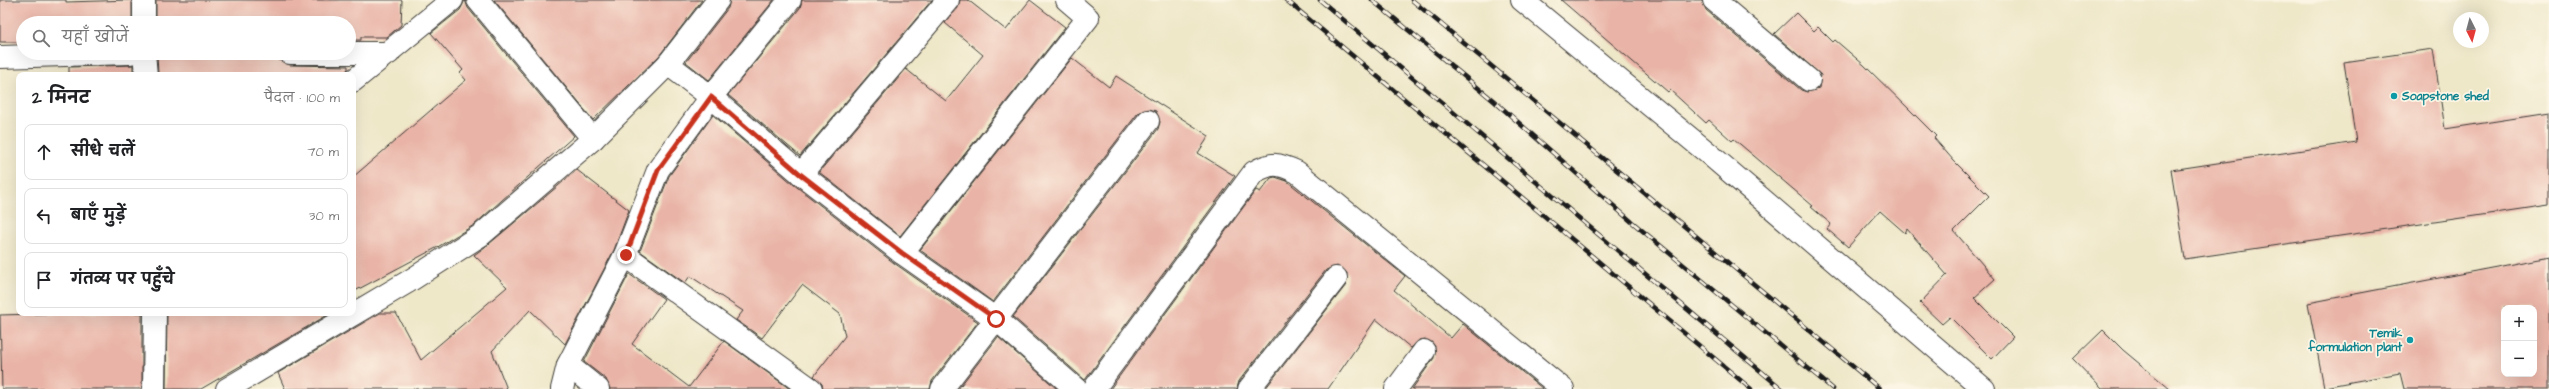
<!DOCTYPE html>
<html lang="hi">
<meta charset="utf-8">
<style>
body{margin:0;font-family:"Architects Daughter","Playpen Sans Deva",sans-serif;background:#f6f6f6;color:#202124}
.controls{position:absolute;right:12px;bottom:12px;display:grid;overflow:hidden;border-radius:8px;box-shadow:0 4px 16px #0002}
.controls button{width:36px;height:36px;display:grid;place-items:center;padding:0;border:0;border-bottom:1px solid #e0e0e0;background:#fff;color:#202124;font:20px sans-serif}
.compass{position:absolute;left:2453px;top:12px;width:36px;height:36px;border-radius:50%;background:#fff;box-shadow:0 4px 16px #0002;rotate:174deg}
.stop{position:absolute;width:12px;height:12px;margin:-9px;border:3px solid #c8321e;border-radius:50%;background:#fff}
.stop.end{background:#c8321e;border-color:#fff;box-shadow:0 1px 4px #0008}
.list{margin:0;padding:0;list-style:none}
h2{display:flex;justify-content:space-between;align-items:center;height:52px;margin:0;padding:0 16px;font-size:17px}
h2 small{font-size:13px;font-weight:400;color:#757577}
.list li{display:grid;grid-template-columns:26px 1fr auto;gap:12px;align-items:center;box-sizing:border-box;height:56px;margin:0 8px 8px;padding:0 8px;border:1px solid #e0e0e0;border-radius:8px}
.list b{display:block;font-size:15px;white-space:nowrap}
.list em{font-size:13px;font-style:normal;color:#757577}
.icon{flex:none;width:22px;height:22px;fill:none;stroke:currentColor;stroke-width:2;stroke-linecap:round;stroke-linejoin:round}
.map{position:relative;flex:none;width:2549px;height:389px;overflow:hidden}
.search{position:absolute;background:#fff;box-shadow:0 4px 16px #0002;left:16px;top:16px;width:340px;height:44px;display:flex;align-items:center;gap:10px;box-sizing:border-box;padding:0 14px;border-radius:22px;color:#757577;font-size:15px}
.panel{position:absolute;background:#fff;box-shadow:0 4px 16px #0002;left:16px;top:72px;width:340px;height:244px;border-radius:8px}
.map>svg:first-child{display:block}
.building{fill:#e9b4a7;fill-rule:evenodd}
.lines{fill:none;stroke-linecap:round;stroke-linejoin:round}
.minor-casing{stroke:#3c3a36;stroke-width:24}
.tertiary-casing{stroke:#3c3a36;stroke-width:24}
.minor{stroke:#fff;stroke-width:22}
.tertiary{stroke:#fff;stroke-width:22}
.rail-casing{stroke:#1c1c1c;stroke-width:4.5}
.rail{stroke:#fcf5e5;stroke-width:3;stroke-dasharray:9;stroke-linecap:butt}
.route{stroke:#c8321e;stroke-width:5}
.culture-dot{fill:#0f9aa8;stroke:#fcf5e5;stroke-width:1.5}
.labels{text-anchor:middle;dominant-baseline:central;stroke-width:3.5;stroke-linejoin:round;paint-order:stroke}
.culture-label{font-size:12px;font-weight:bold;fill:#0d838f;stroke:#fcf5e5;text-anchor:start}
</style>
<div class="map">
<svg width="2549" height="389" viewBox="0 0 2549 389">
<rect width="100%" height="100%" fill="#fcf5e5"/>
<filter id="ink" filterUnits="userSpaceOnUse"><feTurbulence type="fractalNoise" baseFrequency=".025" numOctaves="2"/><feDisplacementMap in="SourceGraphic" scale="8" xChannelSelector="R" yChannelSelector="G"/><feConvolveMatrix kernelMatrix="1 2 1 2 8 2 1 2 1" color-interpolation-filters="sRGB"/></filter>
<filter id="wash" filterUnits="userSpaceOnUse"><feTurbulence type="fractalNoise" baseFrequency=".012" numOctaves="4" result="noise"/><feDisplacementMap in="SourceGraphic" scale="16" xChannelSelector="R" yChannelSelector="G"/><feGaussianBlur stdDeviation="0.9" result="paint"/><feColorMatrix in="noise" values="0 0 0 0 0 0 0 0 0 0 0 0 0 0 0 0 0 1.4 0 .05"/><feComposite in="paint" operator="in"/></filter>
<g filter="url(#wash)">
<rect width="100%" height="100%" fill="#eee7c8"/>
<g id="blocks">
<g class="building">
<polygon points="0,0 66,0 66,2 132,0 132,23 23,23 23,42 0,42"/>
<polygon points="156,0 402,0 401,25 387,37 361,37 361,40 349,40 349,23 156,23"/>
<polygon points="465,0 468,8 574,136 474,225 436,248 353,292 353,177 466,80 460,73 463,70 431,33 460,10"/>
<polygon points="494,0 702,0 659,56 593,120"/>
<polygon points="730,0 774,0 709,80 686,62 728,8"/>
<polygon points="802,0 932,0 800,156 728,95 800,8"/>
<polygon points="960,0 968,0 1006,30 1030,0 1065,27 900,236 819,172 906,69 946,101 983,55 945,23 958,8"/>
<polygon points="1561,0 1702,0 1706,10 1801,90 1807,92 1819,88 1821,75 1774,34 1796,13 1814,31 1818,27 1833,42 1835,40 1864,65 1910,110 1936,136 1934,138 1954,161 1989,196 1954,231 1995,279 1974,298 2013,337 1992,359 1950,317 1942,324 1920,303 1947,275 1907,229 1905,233 1880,211 1848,247 1827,229 1831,224 1811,207 1813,206 1734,139 1732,141 1709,120 1706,123 1670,90 1668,92"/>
<polygon points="2433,49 2445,129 2549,113 2549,205 2185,259 2171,170 2356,142 2344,62"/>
<polygon points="157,53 278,53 279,60 290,65 348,66 348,69 342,75 158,75"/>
<polygon points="1072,58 1109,87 1116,76 1209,136 1198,153 1235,176 1085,380 1013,317 1158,129 1160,122 1156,111 1149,109 1138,113 993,302 920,250"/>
<polygon points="133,65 133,75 69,75 69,67"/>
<polygon points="713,115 793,184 894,263 978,322 932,381 930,389 823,389 822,384 814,376 845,336 840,314 802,285 762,338 736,320 743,311 690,276 685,283 640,251 669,176"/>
<polygon points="577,170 629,210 614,250 565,344 530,310 492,351 507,389 285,389 278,373 380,313 396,313 421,360 507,287 474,255 489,244"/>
<polygon points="1275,177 1287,181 1405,276 1394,290 1451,338 1463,324 1543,389 1412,389 1434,358 1435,346 1425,339 1419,340 1411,348 1376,319 1328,389 1265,389 1346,285 1347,273 1337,266 1326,270 1239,381 1237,389 1110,389 1256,190 1260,192 1271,178"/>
<path d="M 2549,257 L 2549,389 L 2404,389 L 2400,373 L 2324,387 L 2308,303 ZM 2504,308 L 2534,308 L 2534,374 L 2504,374 Z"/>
<polygon points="629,274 664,299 632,344 689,387 724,341 790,389 610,389 606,379 584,362"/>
<polygon points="74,313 142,313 142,389 2,389 0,315"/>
<polygon points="167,313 331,313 201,389 166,389"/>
<polygon points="2103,330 2123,350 2170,389 2102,389 2073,359"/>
<polygon points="998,337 1057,389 958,389"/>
</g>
</g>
</g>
<g filter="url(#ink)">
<use href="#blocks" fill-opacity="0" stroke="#3c3a36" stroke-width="1"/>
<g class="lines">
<defs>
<g id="minor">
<polyline points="478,0 593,139"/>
<polyline points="1714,0 1809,80"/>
<polyline points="144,23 144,0"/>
<polyline points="144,53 146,75"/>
<polyline points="290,53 389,53"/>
<polyline points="0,57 130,53"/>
<polyline points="668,64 711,97 801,174 902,253 996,319 1076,389"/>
<polyline points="353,81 452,0"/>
<polyline points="801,174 948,0"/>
<polyline points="902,253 1088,18 1067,0"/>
<polyline points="625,255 811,389"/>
<polyline points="568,365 598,389"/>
<polyline points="154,389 155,313"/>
<polyline points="227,389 411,280 481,235 593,139 668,64 718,0"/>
<polyline points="562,389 568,365 625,255 658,170 711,97 790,0"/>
<polyline points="942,389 1148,121"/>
<path d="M 1094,389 L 1254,172 C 1273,162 1278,163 1297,172 L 1563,389"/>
<polyline points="1249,389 1336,278"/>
<polyline points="1396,389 1424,351"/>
</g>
<polyline id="tertiary" points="1522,0 1708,153 1984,389"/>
</defs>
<use href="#minor" class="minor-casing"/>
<use href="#tertiary" class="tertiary-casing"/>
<use href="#minor" class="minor"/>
<use href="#tertiary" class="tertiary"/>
<defs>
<g id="rail">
<polyline points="1286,0 1751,389"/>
<polyline points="1320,0 1782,389"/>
<polyline points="1372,0 1494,101 1632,222 1833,389"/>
<polyline points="1412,0 1880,389"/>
</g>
</defs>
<use href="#rail" class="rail-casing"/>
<use href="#rail" class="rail"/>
</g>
</g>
<g class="lines" filter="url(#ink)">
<polyline class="route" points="626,255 658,170 711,97 800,174 902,253 996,319"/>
</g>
<g class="culture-dot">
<circle cx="2394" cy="96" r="4"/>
<circle cx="2410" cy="340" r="4"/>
</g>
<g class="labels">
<g class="culture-label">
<text x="2402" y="96">Soapstone shed</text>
<text x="2402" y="333" text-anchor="end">Temik<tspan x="2402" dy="14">formulation plant</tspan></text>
</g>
</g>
</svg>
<div class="controls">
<button>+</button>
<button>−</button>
</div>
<svg class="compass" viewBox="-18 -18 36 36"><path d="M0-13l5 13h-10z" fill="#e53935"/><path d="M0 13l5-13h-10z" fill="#757577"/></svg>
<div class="stop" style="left:996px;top:319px"></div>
<div class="stop end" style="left:626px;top:255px"></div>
<div class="search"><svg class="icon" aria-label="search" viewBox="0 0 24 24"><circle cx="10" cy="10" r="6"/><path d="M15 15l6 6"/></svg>यहाँ खोजें</div>
<section class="panel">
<h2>2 मिनट<small>पैदल · 100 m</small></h2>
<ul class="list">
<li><svg class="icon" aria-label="ahead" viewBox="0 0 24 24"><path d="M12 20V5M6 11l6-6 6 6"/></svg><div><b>सीधे चलें</b></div><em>70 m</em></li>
<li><svg class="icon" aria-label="left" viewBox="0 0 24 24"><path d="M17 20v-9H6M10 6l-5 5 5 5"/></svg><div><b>बाएँ मुड़ें</b></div><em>30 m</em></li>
<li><svg class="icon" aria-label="arrive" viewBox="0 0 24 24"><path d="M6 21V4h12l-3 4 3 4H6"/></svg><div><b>गंतव्य पर पहुँचे</b></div></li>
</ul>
</section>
</div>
